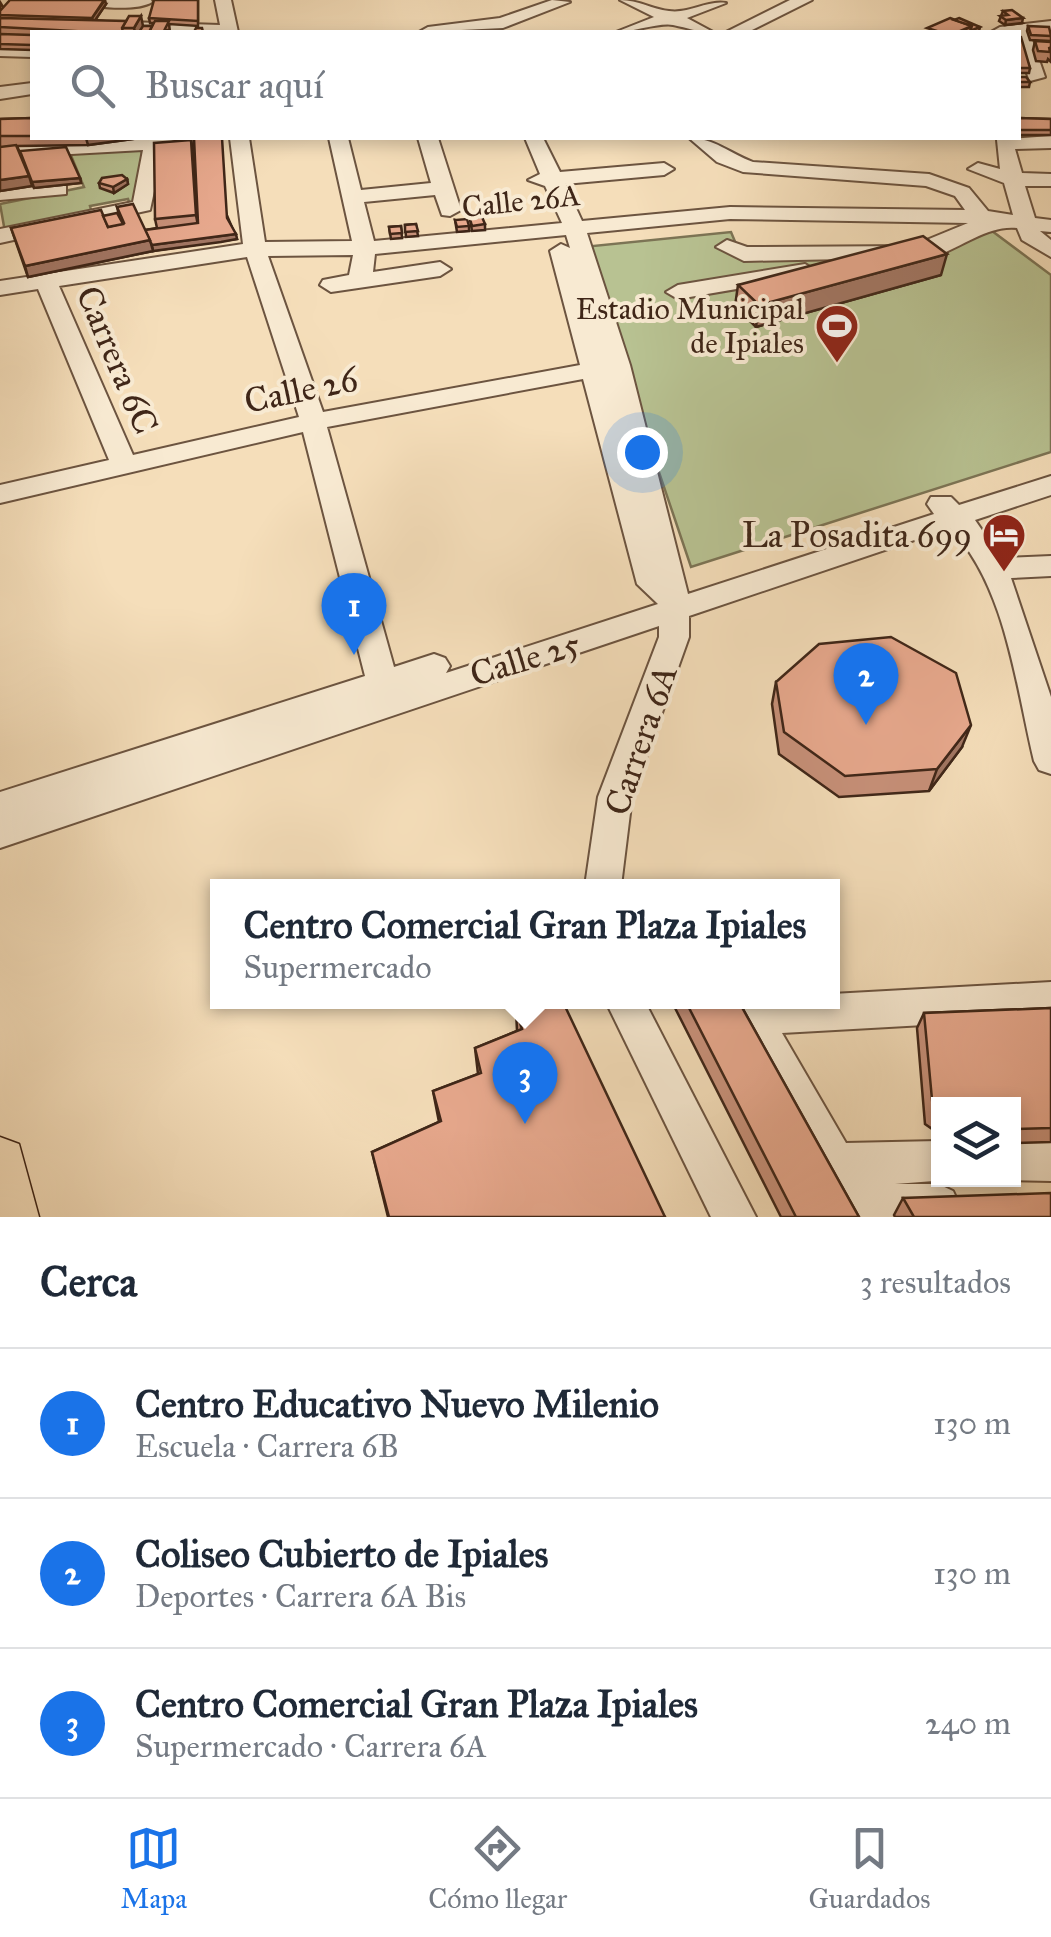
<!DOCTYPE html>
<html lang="es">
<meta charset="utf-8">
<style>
body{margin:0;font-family:"IM FELL Great Primer",serif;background:#f6f6f7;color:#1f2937}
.controls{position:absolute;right:30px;bottom:30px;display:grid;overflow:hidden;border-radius:0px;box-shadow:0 5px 15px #0003}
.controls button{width:90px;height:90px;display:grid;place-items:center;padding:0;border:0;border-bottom:2px solid #e0e1e3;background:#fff;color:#1f2937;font:50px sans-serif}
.you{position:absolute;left:642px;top:452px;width:35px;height:35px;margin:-25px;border:8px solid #fff;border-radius:50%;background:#1a73e8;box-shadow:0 0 0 15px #1a73e833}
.badge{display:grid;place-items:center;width:65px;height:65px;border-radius:50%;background:#1a73e8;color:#fff;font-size:32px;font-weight:700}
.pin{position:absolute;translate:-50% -82px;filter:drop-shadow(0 2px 5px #0008)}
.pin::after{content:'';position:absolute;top:52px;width:35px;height:30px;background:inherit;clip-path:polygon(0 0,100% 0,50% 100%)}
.popup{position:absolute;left:210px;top:879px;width:630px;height:130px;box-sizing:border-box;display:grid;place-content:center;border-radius:0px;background:#fff;filter:drop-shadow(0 2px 8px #0005);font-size:32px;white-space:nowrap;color:#747a83}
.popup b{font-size:38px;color:#1f2937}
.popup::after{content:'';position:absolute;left:50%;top:100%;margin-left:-20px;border:20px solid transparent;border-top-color:#fff}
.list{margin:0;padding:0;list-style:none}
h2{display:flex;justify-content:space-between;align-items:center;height:130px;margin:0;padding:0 40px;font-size:42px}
h2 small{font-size:32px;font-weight:400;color:#747a83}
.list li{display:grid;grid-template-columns:65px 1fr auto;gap:30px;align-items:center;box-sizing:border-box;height:150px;padding:0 40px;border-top:2px solid #e0e1e3}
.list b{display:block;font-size:38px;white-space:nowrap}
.list p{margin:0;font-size:32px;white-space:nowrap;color:#747a83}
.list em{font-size:32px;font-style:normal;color:#747a83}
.icon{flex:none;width:55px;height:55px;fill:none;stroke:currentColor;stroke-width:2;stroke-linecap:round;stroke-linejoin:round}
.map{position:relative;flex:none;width:1051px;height:1217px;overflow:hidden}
.search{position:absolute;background:#fff;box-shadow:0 5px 15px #0003;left:30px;right:30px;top:30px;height:110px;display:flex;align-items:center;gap:25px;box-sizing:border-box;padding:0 35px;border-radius:0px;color:#747a83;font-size:38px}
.sheet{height:580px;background:#fff}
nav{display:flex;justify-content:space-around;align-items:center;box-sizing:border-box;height:140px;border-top:2px solid #e0e1e3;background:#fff;font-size:28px;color:#747a83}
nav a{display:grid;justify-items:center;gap:5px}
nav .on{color:#1a73e8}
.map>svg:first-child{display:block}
.green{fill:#b8c292;stroke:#7c7455;stroke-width:2.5}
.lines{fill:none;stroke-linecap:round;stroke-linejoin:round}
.minor-casing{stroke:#6c5440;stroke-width:4}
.major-casing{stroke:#3f2618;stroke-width:3}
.minor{fill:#f8ead2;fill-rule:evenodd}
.major{fill:#f5deba;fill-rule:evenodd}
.wall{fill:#c8917a;stroke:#3f2618;stroke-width:2.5}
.shaded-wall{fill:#a27663;stroke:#3f2618;stroke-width:2.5}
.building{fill:#e8a98e;stroke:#3f2618;stroke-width:2.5}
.labels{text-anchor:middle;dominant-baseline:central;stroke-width:8;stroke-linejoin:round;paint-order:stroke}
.far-street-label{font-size:30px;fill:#3f2618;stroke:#f8ead2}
.far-poi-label{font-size:30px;fill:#3f2618;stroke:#f8ead2;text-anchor:end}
.street-label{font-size:35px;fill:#3f2618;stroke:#f8ead2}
.poi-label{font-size:35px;fill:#3f2618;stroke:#f8ead2;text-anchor:end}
</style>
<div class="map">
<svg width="1051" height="1217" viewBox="0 0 1051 1217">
<rect width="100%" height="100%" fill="#f5deba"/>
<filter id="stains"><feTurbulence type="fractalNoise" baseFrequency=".002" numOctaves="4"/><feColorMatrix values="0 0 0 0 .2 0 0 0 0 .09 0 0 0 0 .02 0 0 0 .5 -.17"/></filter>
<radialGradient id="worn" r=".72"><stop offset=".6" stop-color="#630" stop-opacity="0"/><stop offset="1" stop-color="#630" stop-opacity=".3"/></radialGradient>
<g class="green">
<polygon points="142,149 141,203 130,205 128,199 90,206 92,213 5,232 0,204 84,187 70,153"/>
<polygon points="984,225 1051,275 1051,452 691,567 583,247 731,232 736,244 755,249 926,245"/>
</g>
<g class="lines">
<defs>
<g id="minor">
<path d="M 79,0 L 151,0 L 152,2 C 139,11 92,9 79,0 Z"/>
<polygon points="215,0 231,0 238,32 128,32 119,27 128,22 220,25"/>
<polygon points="552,0 570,2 503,28 419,32 428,27 500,18"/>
<path d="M 620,0 C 639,0 651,9 669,11 C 689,14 707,0 726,3 L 687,18 L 713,32 C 697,32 688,28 673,25 C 661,22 632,32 616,32 L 654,17 Z"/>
<polygon points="790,0 812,0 748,32 726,32"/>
<polygon points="1051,21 1051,31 1030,34 1045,77 1030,81 1018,51 1018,32 991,32 1000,27"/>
<polygon points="0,46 32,47 32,57 0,56"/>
<polygon points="32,83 32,94 0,99 0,87"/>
<path d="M 1051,136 L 1051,148 L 1015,149 L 1022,173 L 1051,174 L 1051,186 L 1025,186 L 1035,218 L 1051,220 L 1051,232 L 1040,231 L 1051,240 L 1051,257 L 1022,240 L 1017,228 C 975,223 932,277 891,258 L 744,261 L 716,247 L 727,240 L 747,247 L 912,246 L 968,223 L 730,219 L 587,233 L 630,365 L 688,594 L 934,514 L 927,504 L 931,497 L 951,497 L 959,505 L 1051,476 L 1051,495 L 975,520 L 1001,558 L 1051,556 L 1051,576 L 1011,578 L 1051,697 L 1051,774 L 1039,770 L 1034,761 C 1016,687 1006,585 950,528 L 689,616 L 689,637 L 632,797 L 621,886 L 585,886 L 598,797 L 659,637 L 659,626 L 0,848 L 0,792 L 365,676 L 303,432 L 0,503 L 0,485 L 109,460 L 38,289 L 0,295 L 0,281 L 243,244 L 230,138 L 249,138 L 265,242 L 352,241 L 329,138 L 348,138 L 361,190 L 431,183 L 418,138 L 438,138 L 461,210 L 450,216 L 442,215 L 435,195 L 364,202 L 374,241 L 562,223 L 545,186 L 528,180 L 540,174 L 525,138 L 543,138 L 560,172 L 664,163 L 674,169 L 664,175 L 565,184 L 582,221 L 730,207 L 965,210 L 955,196 L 926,186 L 743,172 L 717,162 L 689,138 C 714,138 729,153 753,162 L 929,174 L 969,188 L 988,211 L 1013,215 L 1004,183 L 968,169 L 978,163 L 1000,169 L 997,140 ZM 566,235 L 570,248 L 561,244 L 550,251 L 580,365 L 323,412 L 268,256 L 353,255 L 349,275 L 323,280 L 320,285 L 331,292 L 440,276 L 451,269 L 440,262 L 373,272 L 375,254 ZM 247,257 L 299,417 L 133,455 L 59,286 ZM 583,379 L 637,584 L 658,604 L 446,673 L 450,666 L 445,658 L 434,654 L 394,667 L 327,427 Z"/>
<polygon points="164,138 182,143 163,149 150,210 0,243 0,229 133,202 143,150 0,158 0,146"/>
<polygon points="59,184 66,186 66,194 0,200 0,188"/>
<polygon points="805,264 816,271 813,276 678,299 666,292 678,285"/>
<polygon points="1051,982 1051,1018 782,1033 846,1143 938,1141 938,1180 947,1180 895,1184 938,1184 953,1191 960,1206 955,1217 841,1217 726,1004 832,1002 832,994"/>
<polygon points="606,1002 645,1002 756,1217 711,1217"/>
<polygon points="1051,1139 1051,1181 1008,1180 1014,1180 1014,1140"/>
</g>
<polygon id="major" points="0,1137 19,1144 39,1217 0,1217"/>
</defs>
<use href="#minor" class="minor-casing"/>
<use href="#major" class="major-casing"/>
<use href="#minor" class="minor"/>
<use href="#major" class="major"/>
</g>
<g class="wall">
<polygon points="198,0 198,26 169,24 170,32 32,32 32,50 0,49 0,2 3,7 106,4 95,20 143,26 152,26 154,23 150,23 149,18"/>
<polygon points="1003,11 1022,23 1005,25 999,21"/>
<polygon points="1028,26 1051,32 1051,41 1030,40 1027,31"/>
<polygon points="1018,36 1030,68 1029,73 1018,73"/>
<polygon points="1035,41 1051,42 1051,62 1048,59 1047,62 1036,61 1033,50"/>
<polygon points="1018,77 1030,82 1029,87 1018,87"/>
<polygon points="32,118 32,138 140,138 88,145 17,146 23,160 80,178 81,183 34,188 31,180 32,186 0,191 0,119"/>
<polygon points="1018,118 1051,119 1051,135 1018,135"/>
<polygon points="194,138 237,239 153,251 152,249 153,251 28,277 11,228 103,216 119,215 117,207 145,230 157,228 155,219 191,140 198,223"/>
<polygon points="127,179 128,184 114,193 100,188 99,183"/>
<polygon points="470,219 485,224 485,230 472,231"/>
<polygon points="455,220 469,226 469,231 457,232"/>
<polygon points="416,224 418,236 406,237 405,225"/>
<polygon points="401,226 402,238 391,239 389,227"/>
<polygon points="941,275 756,327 735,306 738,285"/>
<polygon points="776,682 962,747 929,791 839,797 779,754 772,704"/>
<polygon points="672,1002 739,1002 859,1217 781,1217"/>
<polygon points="1051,1008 1051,1142 1014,1143 1014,1104 938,1104 938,1133 925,1124 917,1028 924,1013"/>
<polygon points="516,1010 665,1217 388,1217 372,1152 439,1122 433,1091 478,1074 475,1048 517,1031"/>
<polygon points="903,1198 1051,1217 895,1217 894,1215"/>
</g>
<g class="shaded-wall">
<polygon points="105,0 106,4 94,22 92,18"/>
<polygon points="141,16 144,31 143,32 135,32 134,28"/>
<polygon points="1023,18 1022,23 1005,25 1006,20"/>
<polygon points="972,26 980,27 979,31 958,32"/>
<polygon points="86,138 140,138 88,145"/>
<polygon points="191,140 193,150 198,226 196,215"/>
<polygon points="29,176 32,186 0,191 0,180"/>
<polygon points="80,178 81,183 34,188 32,182"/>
<polygon points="127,179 128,184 114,193 113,187"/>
<polygon points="236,234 237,239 221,242 153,251 152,245"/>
<polygon points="150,240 153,251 28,277 25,266"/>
<polygon points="947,254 941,275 756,327 759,305"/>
<polygon points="971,725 962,747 929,791 937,769"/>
</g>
<g class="building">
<polygon points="10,0 104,0 92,18 0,15 0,11"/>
<polygon points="154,0 198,0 198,21 149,18"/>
<polygon points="1012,10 1023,18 1006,20 1000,16 1008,15 1003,11"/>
<polygon points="129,16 141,16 134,28 122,28"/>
<polygon points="0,18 126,21 122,28 123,32 92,32 0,27"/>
<polygon points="950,18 972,26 958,32 940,32 927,28"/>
<polygon points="959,18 980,27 970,31 972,26 954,20"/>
<polygon points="155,21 169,21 164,31 168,30 169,32 149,32"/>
<polygon points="143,26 152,26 149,32 139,32"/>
<polygon points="1028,26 1049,27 1051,36 1031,35"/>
<polygon points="196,28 202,28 203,32 194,32"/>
<polygon points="0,34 32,35 32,45 0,44"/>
<polygon points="1018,36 1021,37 1030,68 1018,68"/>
<polygon points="1035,41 1051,42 1051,50 1049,47 1050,52 1038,51"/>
<polygon points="1018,77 1026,77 1030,82 1018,82"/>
<polygon points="32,118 32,136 0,136 0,119"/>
<polygon points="1018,118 1051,119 1051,130 1018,130"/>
<polygon points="194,138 222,138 227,218 236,234 152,245 145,230 198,223"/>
<polygon points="191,140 196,215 155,219 154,143"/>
<polygon points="16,145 29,176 0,180 0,147"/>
<polygon points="66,147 80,178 32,182 20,151"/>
<polygon points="122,175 127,179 113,187 99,183 102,178"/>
<polygon points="133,204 150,240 25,266 11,228 101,210 108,227 124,223 117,207"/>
<polygon points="117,213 123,224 108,227 103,216"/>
<polygon points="482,217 485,224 472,226 470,219"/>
<polygon points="467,219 469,226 457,227 455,220"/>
<polygon points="416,224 418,231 405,232 405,225"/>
<polygon points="401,226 402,233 390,234 389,227"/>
<polygon points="923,236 947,254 759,305 738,285"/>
<polygon points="891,637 956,673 971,725 937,769 845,776 784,732 776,682 819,644"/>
<polygon points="548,1002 563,1002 665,1217 389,1217 372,1152 441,1121 433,1091 481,1073 475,1048 522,1029 516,1010"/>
<polygon points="686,1002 739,1002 859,1217 796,1217"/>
<polygon points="1051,1008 1051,1128 1014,1129 1014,1104 938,1104 938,1114 933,1110 924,1013"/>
<polygon points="1051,1193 1051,1217 914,1217 903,1198"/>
</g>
<defs>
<symbol id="stadium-pin" viewBox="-11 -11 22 30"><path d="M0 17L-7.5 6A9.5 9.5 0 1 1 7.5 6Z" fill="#8f2418" stroke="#f8ead2"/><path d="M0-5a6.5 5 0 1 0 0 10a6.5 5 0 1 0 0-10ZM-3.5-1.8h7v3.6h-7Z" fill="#fff"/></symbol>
<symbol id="hotel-pin" viewBox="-11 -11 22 30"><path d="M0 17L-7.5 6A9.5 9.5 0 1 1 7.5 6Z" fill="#8f2418" stroke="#f8ead2"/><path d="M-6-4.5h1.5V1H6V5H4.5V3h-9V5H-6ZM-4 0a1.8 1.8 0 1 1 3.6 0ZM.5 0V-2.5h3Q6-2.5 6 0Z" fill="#fff"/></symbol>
</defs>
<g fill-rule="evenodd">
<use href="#stadium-pin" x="812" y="301" width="50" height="68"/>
<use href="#hotel-pin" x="979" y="510" width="50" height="68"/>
</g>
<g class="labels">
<g class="far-street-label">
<text transform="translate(521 201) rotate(-6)">Calle 26A</text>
</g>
<g class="far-poi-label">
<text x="804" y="309">Estadio Municipal<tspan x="804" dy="34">de Ipiales</tspan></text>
</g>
<g class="street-label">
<text transform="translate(117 360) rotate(67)">Carrera 6C</text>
<text transform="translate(301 390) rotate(-12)">Calle 26</text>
<text transform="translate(525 659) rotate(-17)">Calle 25</text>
<text transform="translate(641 740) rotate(-71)">Carrera 6A</text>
</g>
<g class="poi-label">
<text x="972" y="535">La Posadita 699</text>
</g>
</g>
<rect width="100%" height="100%" filter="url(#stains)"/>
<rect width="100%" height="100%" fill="url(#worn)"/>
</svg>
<div class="controls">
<button><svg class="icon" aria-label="layers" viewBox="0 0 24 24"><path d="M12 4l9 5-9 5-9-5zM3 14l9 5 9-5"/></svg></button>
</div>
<div class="you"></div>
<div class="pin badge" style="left:354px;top:655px">1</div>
<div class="pin badge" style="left:866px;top:725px">2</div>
<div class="pin badge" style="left:525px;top:1124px">3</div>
<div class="popup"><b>Centro Comercial Gran Plaza Ipiales</b>Supermercado</div>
<div class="search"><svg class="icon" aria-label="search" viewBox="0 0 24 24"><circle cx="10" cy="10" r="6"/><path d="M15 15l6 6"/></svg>Buscar aquí</div>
</div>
<section class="sheet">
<h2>Cerca<small>3 resultados</small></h2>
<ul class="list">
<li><span class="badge">1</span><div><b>Centro Educativo Nuevo Milenio</b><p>Escuela · Carrera 6B</p></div><em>130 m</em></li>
<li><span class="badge">2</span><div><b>Coliseo Cubierto de Ipiales</b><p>Deportes · Carrera 6A Bis</p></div><em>130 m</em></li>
<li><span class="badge">3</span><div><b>Centro Comercial Gran Plaza Ipiales</b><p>Supermercado · Carrera 6A</p></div><em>240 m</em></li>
</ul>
</section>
<nav>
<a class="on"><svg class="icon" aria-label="map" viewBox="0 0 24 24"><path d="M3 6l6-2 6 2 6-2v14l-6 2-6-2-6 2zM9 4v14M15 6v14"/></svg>Mapa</a>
<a><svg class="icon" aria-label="directions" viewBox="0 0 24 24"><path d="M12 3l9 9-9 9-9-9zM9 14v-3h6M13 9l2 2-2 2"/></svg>Cómo llegar</a>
<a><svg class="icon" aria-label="saved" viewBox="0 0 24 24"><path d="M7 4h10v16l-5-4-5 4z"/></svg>Guardados</a>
</nav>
